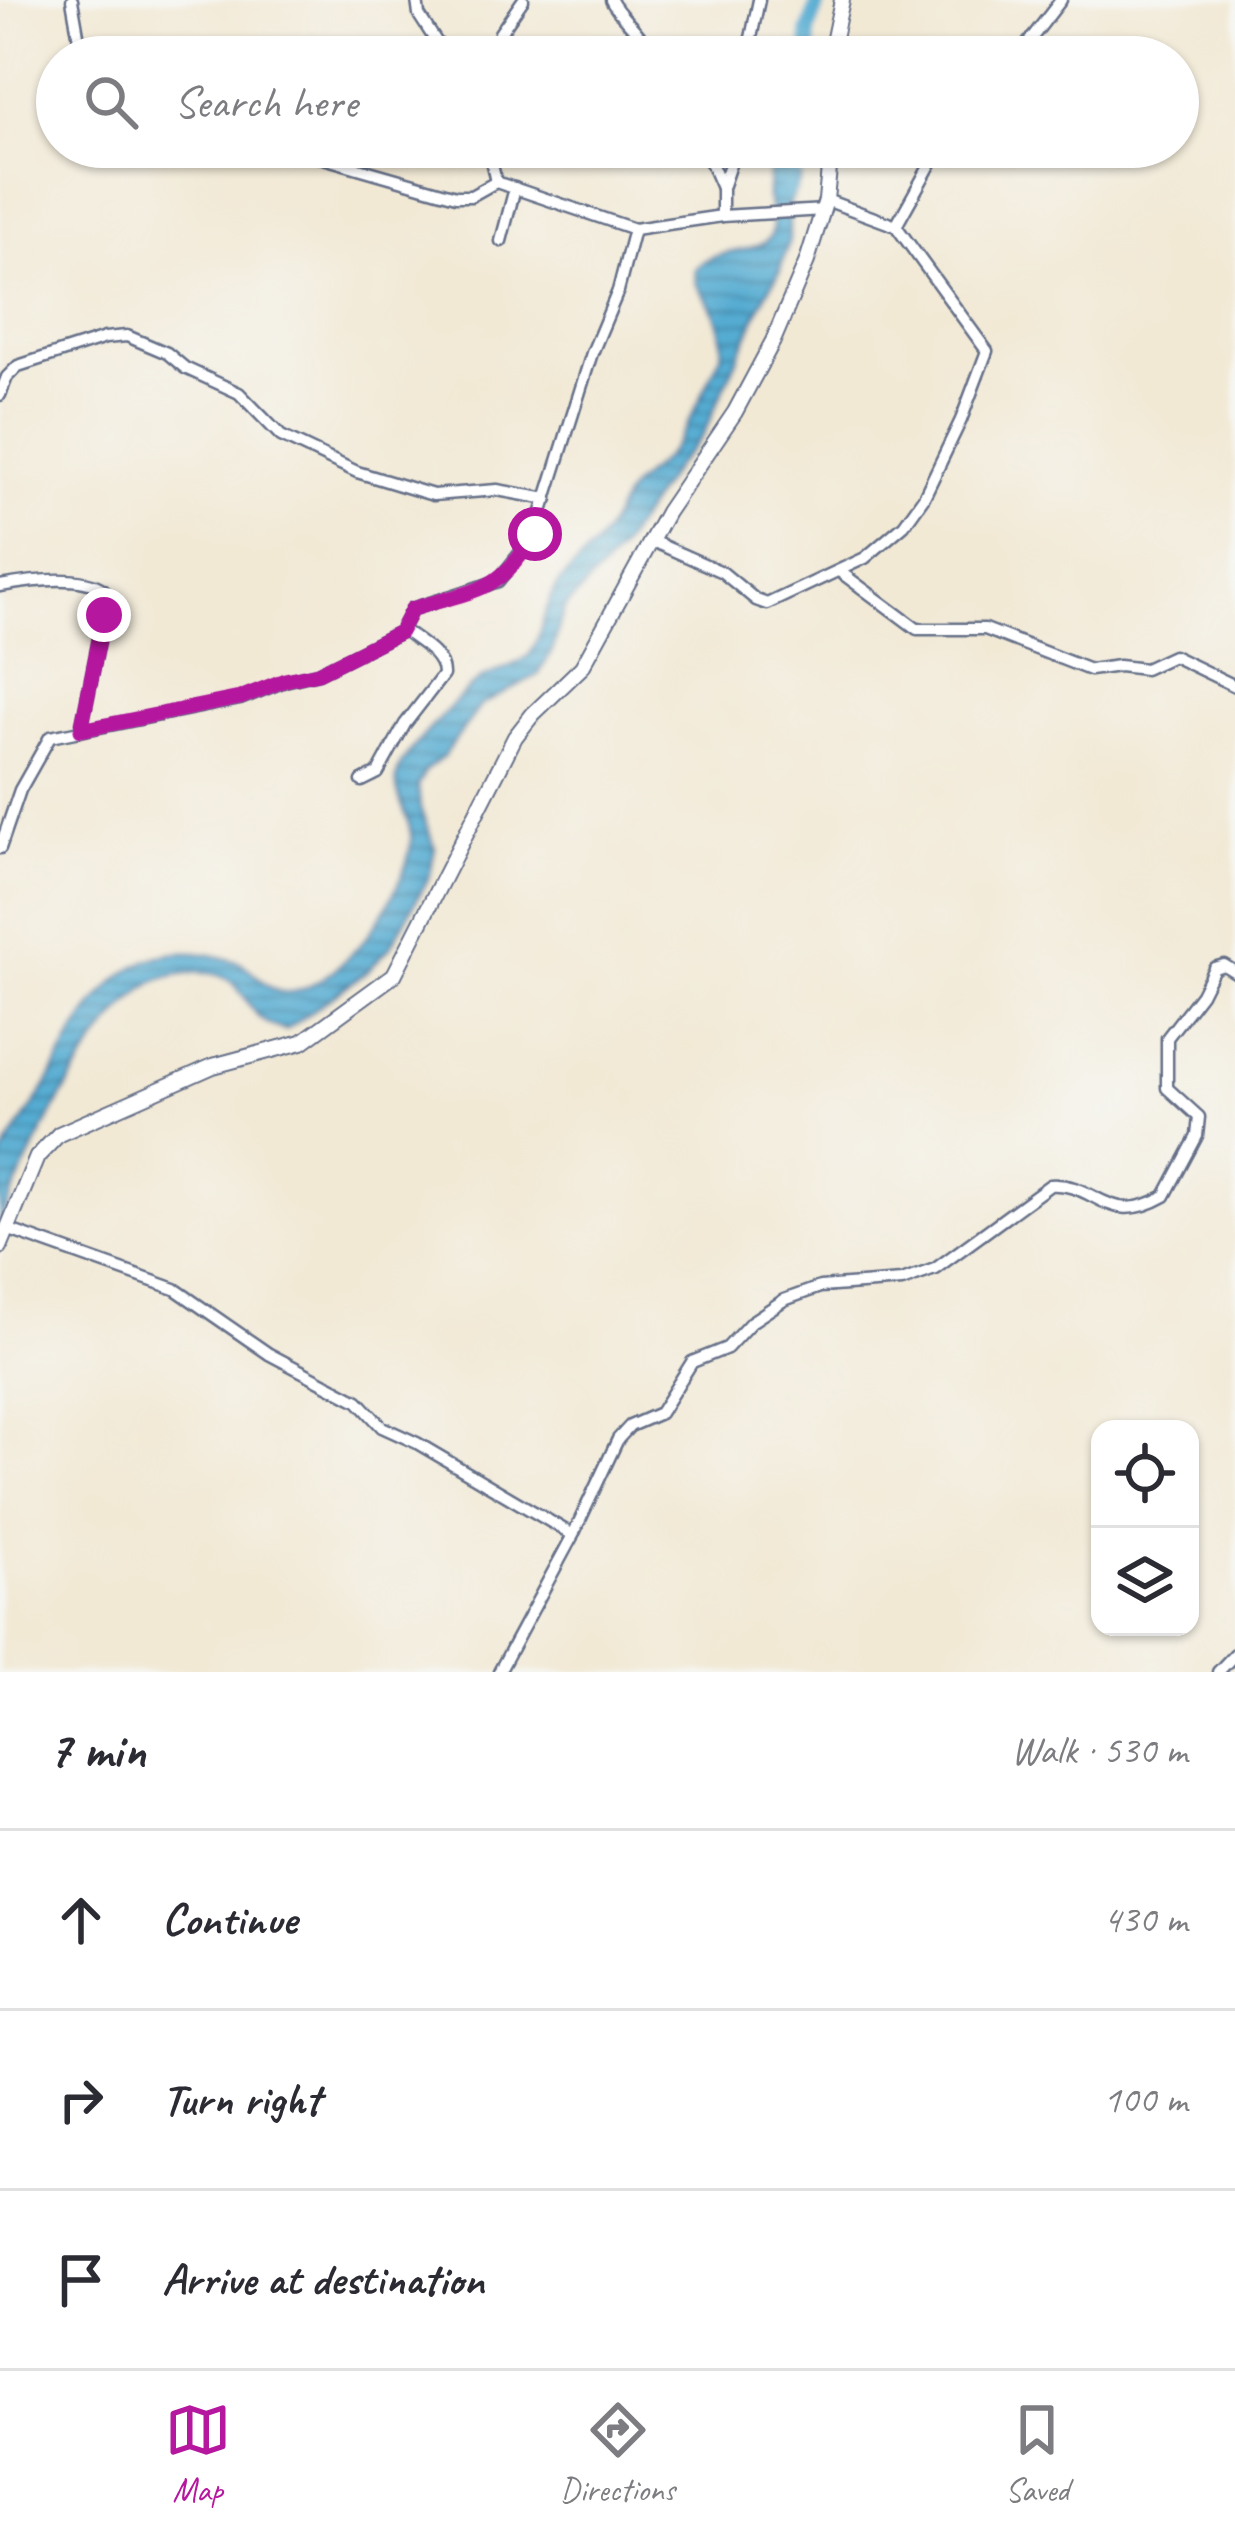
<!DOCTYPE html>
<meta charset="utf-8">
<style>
body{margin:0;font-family:Caveat,sans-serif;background:#f7f7f7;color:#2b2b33}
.controls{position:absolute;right:36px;bottom:36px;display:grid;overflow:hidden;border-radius:24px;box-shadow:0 3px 9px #0004}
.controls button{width:108px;height:108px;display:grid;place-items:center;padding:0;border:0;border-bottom:3px solid #e1e1e2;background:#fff;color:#2b2b33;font:60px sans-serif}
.stop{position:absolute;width:36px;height:36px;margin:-27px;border:9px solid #b5179e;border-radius:50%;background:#fff}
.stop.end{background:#b5179e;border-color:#fff;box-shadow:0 3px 12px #0008}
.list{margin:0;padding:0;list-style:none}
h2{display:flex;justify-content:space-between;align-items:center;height:156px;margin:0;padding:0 48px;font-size:51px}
h2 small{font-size:39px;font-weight:400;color:#7c7c81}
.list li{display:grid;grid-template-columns:78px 1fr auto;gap:36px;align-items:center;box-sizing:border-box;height:180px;padding:0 48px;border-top:3px solid #e1e1e2}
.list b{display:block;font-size:45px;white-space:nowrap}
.list em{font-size:39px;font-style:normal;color:#7c7c81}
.icon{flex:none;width:66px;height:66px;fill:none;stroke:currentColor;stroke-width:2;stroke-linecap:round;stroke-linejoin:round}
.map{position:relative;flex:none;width:1235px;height:1672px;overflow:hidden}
.search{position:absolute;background:#fff;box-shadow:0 3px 9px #0004;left:36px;right:36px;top:36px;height:132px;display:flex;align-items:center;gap:30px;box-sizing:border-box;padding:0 42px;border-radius:66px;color:#7c7c81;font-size:45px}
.sheet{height:696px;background:#fff}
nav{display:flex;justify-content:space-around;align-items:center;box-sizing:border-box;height:168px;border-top:3px solid #e1e1e2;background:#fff;font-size:33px;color:#7c7c81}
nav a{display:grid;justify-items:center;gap:6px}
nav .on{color:#b5179e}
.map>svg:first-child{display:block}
.water{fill:url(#water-rules);stroke:#386e98;stroke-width:3}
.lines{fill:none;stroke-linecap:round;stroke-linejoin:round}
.river{stroke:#55acd2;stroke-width:15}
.minor-casing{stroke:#667088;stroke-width:15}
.major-casing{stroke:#667088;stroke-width:18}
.minor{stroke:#fff;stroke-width:10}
.major{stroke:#fff;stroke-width:14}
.route{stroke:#b5179e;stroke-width:15}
</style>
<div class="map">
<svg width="1235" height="1672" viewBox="0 0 1235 1672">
<defs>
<pattern id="water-rules" width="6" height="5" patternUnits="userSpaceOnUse" patternTransform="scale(3)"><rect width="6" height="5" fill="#55acd2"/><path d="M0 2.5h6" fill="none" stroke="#468cae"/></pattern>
</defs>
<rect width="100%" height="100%" fill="#f6f6f2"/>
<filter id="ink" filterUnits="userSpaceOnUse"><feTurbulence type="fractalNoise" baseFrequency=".00833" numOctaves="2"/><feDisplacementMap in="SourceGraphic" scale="24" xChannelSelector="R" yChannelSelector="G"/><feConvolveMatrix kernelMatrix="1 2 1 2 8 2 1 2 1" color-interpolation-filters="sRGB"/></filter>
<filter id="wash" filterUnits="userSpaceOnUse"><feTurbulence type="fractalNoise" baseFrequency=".004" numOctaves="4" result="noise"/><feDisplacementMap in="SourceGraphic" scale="48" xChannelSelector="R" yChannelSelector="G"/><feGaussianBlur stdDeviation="2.7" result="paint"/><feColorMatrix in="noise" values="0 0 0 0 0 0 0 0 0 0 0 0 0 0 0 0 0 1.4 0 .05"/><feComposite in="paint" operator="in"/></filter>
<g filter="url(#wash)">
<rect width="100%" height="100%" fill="#f2e9d5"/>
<path class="water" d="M 770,165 L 801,177 L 789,205 L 789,240 L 779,273 L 767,292 L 703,435 L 674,468 L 616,554 L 564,609 L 553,649 L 539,674 L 480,706 L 443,757 L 426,770 L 418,785 L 420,808 L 435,847 L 430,875 L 391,946 L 368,970 L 286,1030 C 240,1022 252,978 209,973 C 190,971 161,975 146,987 C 86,1037 29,1152 0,1224 C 0,1206 0,1179 0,1161 C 6,1143 41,1098 52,1076 C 92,996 135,927 237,962 C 255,968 264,990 282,992 C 308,996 341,965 358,947 C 379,925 414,865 411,834 C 408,809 388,790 401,765 C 408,751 466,688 481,679 C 496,670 516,667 529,655 C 540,644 544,606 556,588 C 570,568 590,554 604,534 C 614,519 620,501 632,487 C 644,474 661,464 671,450 C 692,422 706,385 722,353 C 725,323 712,305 696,283 L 695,269 C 715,246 764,256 772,233 C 776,221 768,207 768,195 C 768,185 769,175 770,165 Z"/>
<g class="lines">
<g class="river">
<polyline points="809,57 808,32 819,0"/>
<polyline points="788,190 800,147"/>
</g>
</g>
</g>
<g filter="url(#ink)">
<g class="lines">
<defs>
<g id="minor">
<polyline points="72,0 82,57"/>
<polyline points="417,0 419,15 446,57"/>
<path d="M 611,0 C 621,21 647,34 648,57"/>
<polyline points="502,57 500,33 523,0"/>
<polyline points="747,57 759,0"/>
<polyline points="1017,57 1061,0"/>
<polyline points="285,147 456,196 471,196 496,182 634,229 722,216 824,210"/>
<polyline points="488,147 496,182"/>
<polyline points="704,147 722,188"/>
<polyline points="722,216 722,188 736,147"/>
<polyline points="896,226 940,147"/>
<polyline points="501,241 515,188"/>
<polyline points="0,395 7,377 18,366 105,338 127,336 167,353 185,368 239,393 281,436 357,472 433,495 497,490 547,499"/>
<polyline points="652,541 722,572 756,600 767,604 865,558 904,525 924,497 961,420 987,351 896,226 826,200"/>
<polyline points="839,571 917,629 985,629 1090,670 1119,666 1145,669 1173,656 1235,686"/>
<path d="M 0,586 C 28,581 81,573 104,590 L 104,615 L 81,730"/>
<path d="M 362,781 L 378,773 L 405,724 L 443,675 C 444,654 417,641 402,629"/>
<polyline points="0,848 20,790 50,737 240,699 285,681 318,673 400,632 412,609 498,581 535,534 592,353 618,291 634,229"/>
<polyline points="7,1229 175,1289 269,1354 358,1401 382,1427 417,1443 573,1535"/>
<path d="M 499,1672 L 573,1535 L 618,1439 L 630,1426 L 660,1413 L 692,1362 L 727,1348 L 751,1322 L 784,1300 L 820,1287 L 902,1281 L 935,1269 L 1050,1185 C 1097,1182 1107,1229 1165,1196 L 1197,1136 L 1199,1117 L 1167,1088 L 1167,1038 L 1201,994 L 1214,968 L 1224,965 L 1235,972"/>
<polyline points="1218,1672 1235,1654"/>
</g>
<g id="major">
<polyline points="830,57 842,0"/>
<polyline points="0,1247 37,1157 59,1134 213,1066 302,1042 394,975 515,737 533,714 582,667 667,512 735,412 773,341 807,261 826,200 831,147"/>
</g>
</defs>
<use href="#minor" class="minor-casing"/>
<use href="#major" class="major-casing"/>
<use href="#minor" class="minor"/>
<use href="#major" class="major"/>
</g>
</g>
<g class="lines" filter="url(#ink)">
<path class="route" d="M 104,615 L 81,730 L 240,698 L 285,680 L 318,673 L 400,632 L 412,609 C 475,589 498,595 535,534"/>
</g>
</svg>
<div class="controls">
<button><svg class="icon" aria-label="locate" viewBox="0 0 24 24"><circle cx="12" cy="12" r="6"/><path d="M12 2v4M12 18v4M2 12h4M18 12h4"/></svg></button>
<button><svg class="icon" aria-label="layers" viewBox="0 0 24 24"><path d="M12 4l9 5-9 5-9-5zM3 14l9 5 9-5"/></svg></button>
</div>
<div class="stop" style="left:535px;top:534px"></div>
<div class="stop end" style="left:104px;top:615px"></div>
<div class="search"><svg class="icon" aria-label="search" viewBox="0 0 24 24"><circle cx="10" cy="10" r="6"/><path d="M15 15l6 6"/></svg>Search here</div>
</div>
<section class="sheet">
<h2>7 min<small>Walk · 530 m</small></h2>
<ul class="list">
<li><svg class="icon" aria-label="ahead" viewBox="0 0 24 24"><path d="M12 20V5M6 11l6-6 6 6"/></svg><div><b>Continue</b></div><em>430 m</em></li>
<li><svg class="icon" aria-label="right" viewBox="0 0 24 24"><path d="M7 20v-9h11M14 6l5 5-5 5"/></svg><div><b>Turn right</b></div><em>100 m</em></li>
<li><svg class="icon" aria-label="arrive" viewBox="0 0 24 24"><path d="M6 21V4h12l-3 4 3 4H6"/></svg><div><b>Arrive at destination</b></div></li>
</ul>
</section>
<nav>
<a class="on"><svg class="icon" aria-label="map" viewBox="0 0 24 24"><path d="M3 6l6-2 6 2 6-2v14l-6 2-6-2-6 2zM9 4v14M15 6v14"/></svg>Map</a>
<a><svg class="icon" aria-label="directions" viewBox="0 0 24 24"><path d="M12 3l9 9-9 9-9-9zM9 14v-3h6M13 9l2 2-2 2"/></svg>Directions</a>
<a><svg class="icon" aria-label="saved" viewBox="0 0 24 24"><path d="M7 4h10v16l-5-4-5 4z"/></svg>Saved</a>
</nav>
